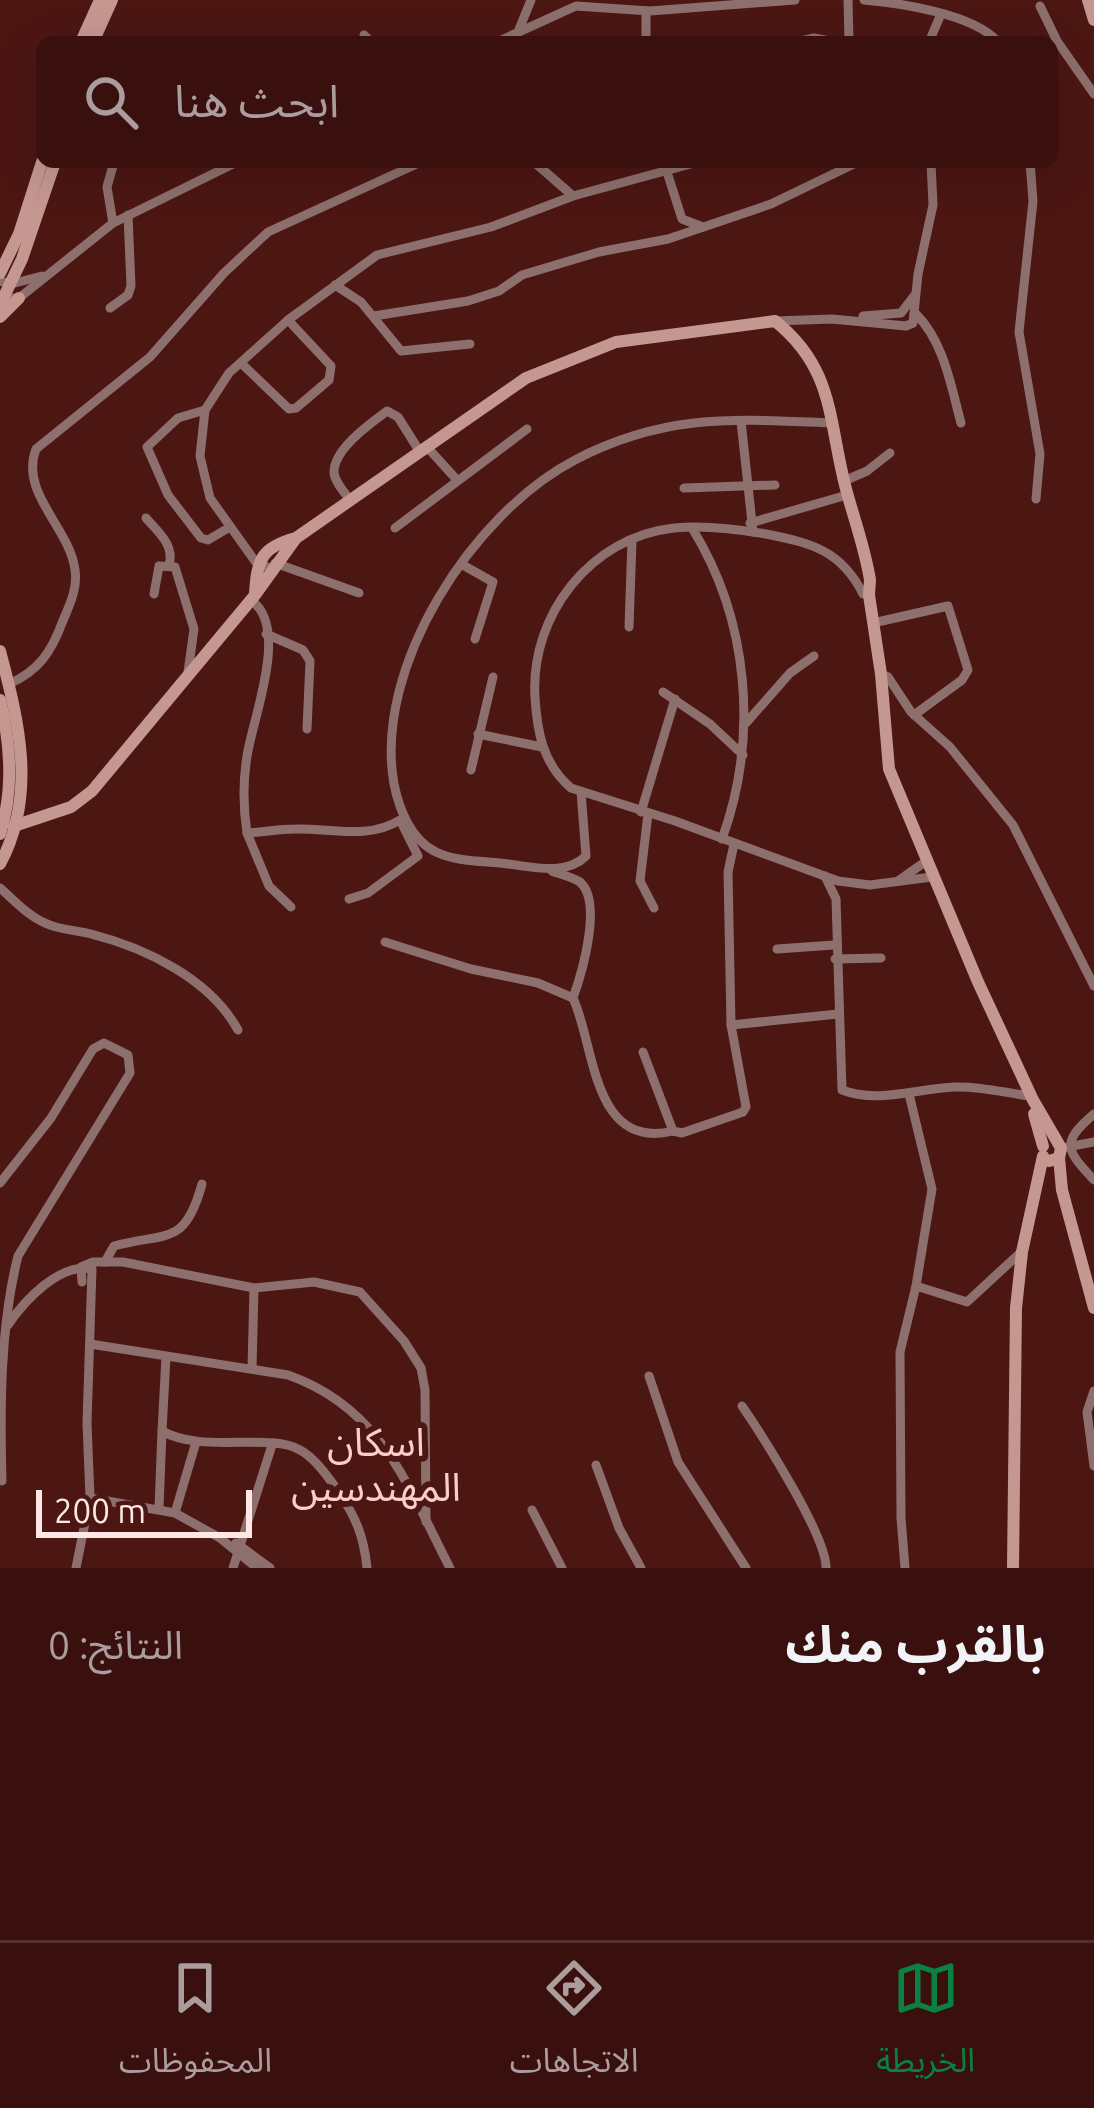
<!DOCTYPE html>
<html lang="ar">
<meta charset="utf-8">
<style>
body{margin:0;font-family:Ubuntu,"Noto Sans Arabic",sans-serif;background:#401917;color:#f1f3f6;direction:rtl}
.scale{position:absolute;left:36px;bottom:30px;width:216px;box-sizing:border-box;padding-left:12px;border:6px solid #fee8e5;border-top:0;font-size:33px;line-height:42px;white-space:nowrap;color:#fee8e5;-webkit-text-stroke:9px #4c1613;paint-order:stroke}
.list{margin:0;padding:0;list-style:none}
h2{display:flex;justify-content:space-between;align-items:center;height:156px;margin:0;padding:0 48px;font-size:51px}
h2 small{font-size:39px;font-weight:400;color:#ab9d9e}
.icon{flex:none;width:66px;height:66px;fill:none;stroke:currentColor;stroke-width:2;stroke-linecap:round;stroke-linejoin:round}
.map{position:relative;flex:none;width:1094px;height:1568px;overflow:hidden;direction:ltr}
.search{position:absolute;background:#39100e;box-shadow:0 12px 48px #0002;left:36px;right:36px;top:36px;height:132px;display:flex;align-items:center;gap:30px;box-sizing:border-box;padding:0 42px;border-radius:18px;color:#ab9d9e;font-size:45px}
.sheet{height:372px;background:#39100e}
nav{display:flex;justify-content:space-around;align-items:center;box-sizing:border-box;height:168px;border-top:3px solid #53302e;background:#39100e;font-size:33px;color:#ab9d9e}
nav a{display:grid;justify-items:center;gap:6px}
nav .on{color:#0b8043}
.map>svg:first-child{display:block}
.lines{fill:none;stroke-linecap:round;stroke-linejoin:round}
.street{stroke:#8d706d;stroke-width:9}
.secondary{stroke:#c59791;stroke-width:12}
.labels{text-anchor:middle;dominant-baseline:central;stroke-width:12;stroke-linejoin:round;paint-order:stroke}
.neighbourhood-label{font-size:39px;fill:#facfca;stroke:#4c1613}
</style>
<div class="map">
<svg width="1094" height="1568" viewBox="0 0 1094 1568">
<rect width="100%" height="100%" fill="#4c1613"/>
<g class="lines">
<g class="street">
<polyline points="848,0 849,42"/>
<path d="M 864,0 C 900,3 974,14 998,42"/>
<polyline points="1040,6 1057,41 1094,94"/>
<polyline points="518,32 531,0"/>
<polyline points="364,35 371,42"/>
<polyline points="497,42 576,6 650,11 795,0"/>
<polyline points="646,42 646,11"/>
<polyline points="797,42 814,38 835,42"/>
<polyline points="929,42 941,14"/>
<polyline points="534,162 573,196"/>
<polyline points="1030,162 1033,201 1019,332 1040,454 1036,499"/>
<polyline points="667,172 682,219 703,227"/>
<polyline points="113,223 107,187 114,162"/>
<polyline points="0,281 11,284 42,276"/>
<polyline points="335,285 361,302 401,351 470,344"/>
<polyline points="13,298 19,298 113,223 237,162"/>
<polyline points="110,308 128,295 131,286 128,215"/>
<path d="M 916,314 C 944,342 951,386 961,423"/>
<polyline points="374,316 468,301 499,291 522,275 599,252 668,239 771,204 858,162"/>
<polyline points="863,316 901,313 914,296"/>
<polyline points="775,321 832,319 906,326 913,323 918,274 933,205 931,162"/>
<polyline points="241,363 289,409 296,408 329,380 331,366 288,320"/>
<polyline points="205,410 178,418 147,447 168,495 201,538 208,540 230,527"/>
<polyline points="741,421 753,532"/>
<polyline points="427,447 457,480"/>
<polyline points="844,481 867,471 890,453"/>
<polyline points="684,488 775,485"/>
<path d="M 350,500 C 344,492 335,482 334,473 C 333,449 371,423 387,411 L 398,417 L 420,452"/>
<path d="M 146,518 C 158,532 175,545 169,565"/>
<polyline points="750,523 847,495"/>
<polyline points="395,528 527,429"/>
<path d="M 692,528 C 749,620 759,737 722,839"/>
<polyline points="275,563 359,593"/>
<polyline points="461,564 493,582 475,639"/>
<polyline points="272,568 257,564 210,498 200,456 205,410 229,373 288,320 377,255 491,227 573,196 698,162"/>
<polyline points="154,594 159,566 175,567 194,629 188,672"/>
<path d="M 869,595 L 863,594 C 841,550 811,543 766,534 C 737,529 704,525 674,528 C 591,537 530,615 535,697 C 537,732 543,764 571,788 L 675,821 L 838,881 L 870,885 L 932,877"/>
<path d="M 251,600 C 290,628 253,717 247,756 C 243,781 243,807 247,833 C 263,832 279,829 295,829 C 330,828 368,840 400,820"/>
<polyline points="873,623 948,606 968,670 962,680 914,715"/>
<polyline points="629,627 632,541"/>
<polyline points="266,634 303,650 310,661 307,729"/>
<polyline points="881,674 888,677 911,712 950,747 1013,825 1094,986"/>
<path d="M 9,684 C 38,671 51,653 62,623 C 69,606 78,589 75,570 C 70,528 19,493 36,449 L 150,357 L 224,273 L 268,232 L 421,162"/>
<polyline points="663,692 710,724 743,755"/>
<polyline points="746,723 790,673 814,656"/>
<polyline points="478,734 542,747"/>
<polyline points="471,770 493,677"/>
<path d="M 581,792 L 586,856 C 566,876 533,867 508,864 C 486,861 456,862 436,852 C 411,840 399,809 394,784 C 373,667 473,513 575,460 C 665,413 735,419 833,423"/>
<polyline points="641,812 675,699"/>
<polyline points="648,814 640,881 654,908"/>
<polyline points="247,833 269,886 291,907"/>
<path d="M 552,871 C 559,874 573,877 580,882 C 603,902 582,973 573,998"/>
<path d="M 825,876 L 836,899 L 842,1090 C 878,1104 919,1088 955,1087 C 980,1086 1006,1093 1030,1096"/>
<polyline points="898,881 925,862"/>
<path d="M 0,888 C 14,900 28,916 45,923 C 59,930 76,930 91,934 C 146,948 210,979 238,1030"/>
<polyline points="349,899 368,893 418,856 401,822"/>
<path d="M 385,942 L 471,969 L 538,983 L 573,998 C 595,1045 592,1151 673,1131"/>
<polyline points="777,949 834,945"/>
<polyline points="835,959 881,958"/>
<polyline points="731,1025 838,1014"/>
<polyline points="643,1052 673,1131 682,1133 743,1112 746,1107 731,1025 728,872 734,844"/>
<path d="M 1094,1114 C 1060,1143 1066,1150 1094,1180"/>
<polyline points="1067,1147 1094,1142"/>
<path d="M 0,1183 L 51,1118 L 93,1049 L 104,1043 L 128,1055 L 130,1073 L 18,1256 C 0,1327 0,1408 2,1481"/>
<path d="M 105,1262 L 114,1246 C 168,1232 185,1246 202,1184"/>
<polyline points="82,1282 81,1267 93,1262 123,1262 254,1288 314,1282 360,1292 404,1341 421,1368 425,1390 426,1522"/>
<polyline points="916,1286 967,1302 1020,1253"/>
<path d="M 8,1325 C 24,1301 60,1262 92,1269 L 87,1423 L 90,1498 L 76,1568"/>
<path d="M 90,1344 L 288,1375 C 382,1408 408,1487 450,1568"/>
<path d="M 166,1357 L 162,1431 C 202,1454 268,1432 300,1450 C 315,1458 328,1477 338,1491 C 356,1517 364,1537 367,1568"/>
<polyline points="252,1369 254,1288"/>
<polyline points="649,1376 678,1462 746,1568"/>
<polyline points="1094,1391 1087,1412 1094,1466"/>
<path d="M 742,1406 C 762,1435 827,1537 826,1568"/>
<polyline points="596,1465 619,1528 641,1568"/>
<polyline points="90,1498 175,1513 220,1538 257,1568"/>
<polyline points="159,1508 162,1431"/>
<polyline points="532,1510 562,1568"/>
<polyline points="175,1513 196,1442"/>
<polyline points="236,1543 270,1568"/>
<polyline points="233,1568 272,1445"/>
<polyline points="905,1568 901,1518 900,1352 916,1286 932,1189 909,1094"/>
</g>
<g class="secondary">
<polyline points="1088,0 1094,20"/>
<polyline points="81,42 100,0"/>
<polyline points="93,42 112,0"/>
<polyline points="0,273 19,234 42,162"/>
<polyline points="0,305 22,259 55,162"/>
<polyline points="0,317 19,298"/>
<path d="M 255,594 C 257,560 261,547 296,538"/>
<path d="M 0,651 C 19,722 37,795 0,864"/>
<path d="M 0,700 C 11,745 14,790 0,834"/>
<path d="M 14,826 L 71,807 L 92,791 L 255,595 L 296,538 L 526,378 L 616,342 L 775,321 C 835,369 828,421 846,489 C 854,519 865,548 870,580 L 869,595 L 881,674 L 889,769 L 978,982 L 1033,1100 L 1061,1148 L 1059,1158 L 1049,1161"/>
<polyline points="1034,1114 1043,1146"/>
<polyline points="1059,1158 1062,1190 1094,1308"/>
<polyline points="1013,1568 1016,1308 1022,1252 1043,1156"/>
</g>
</g>
<g class="labels">
<g class="neighbourhood-label">
<text x="376" y="1441">اسكان<tspan x="376" dy="45">المهندسين</tspan></text>
</g>
</g>
</svg>
<div class="scale">200 m</div>
<div class="search"><svg class="icon" aria-label="search" viewBox="0 0 24 24"><circle cx="10" cy="10" r="6"/><path d="M15 15l6 6"/></svg>ابحث هنا</div>
</div>
<section class="sheet">
<h2>بالقرب منك<small>النتائج: 0</small></h2>
<ul class="list">
</ul>
</section>
<nav>
<a class="on"><svg class="icon" aria-label="map" viewBox="0 0 24 24"><path d="M3 6l6-2 6 2 6-2v14l-6 2-6-2-6 2zM9 4v14M15 6v14"/></svg>الخريطة</a>
<a><svg class="icon" aria-label="directions" viewBox="0 0 24 24"><path d="M12 3l9 9-9 9-9-9zM9 14v-3h6M13 9l2 2-2 2"/></svg>الاتجاهات</a>
<a><svg class="icon" aria-label="saved" viewBox="0 0 24 24"><path d="M7 4h10v16l-5-4-5 4z"/></svg>المحفوظات</a>
</nav>
